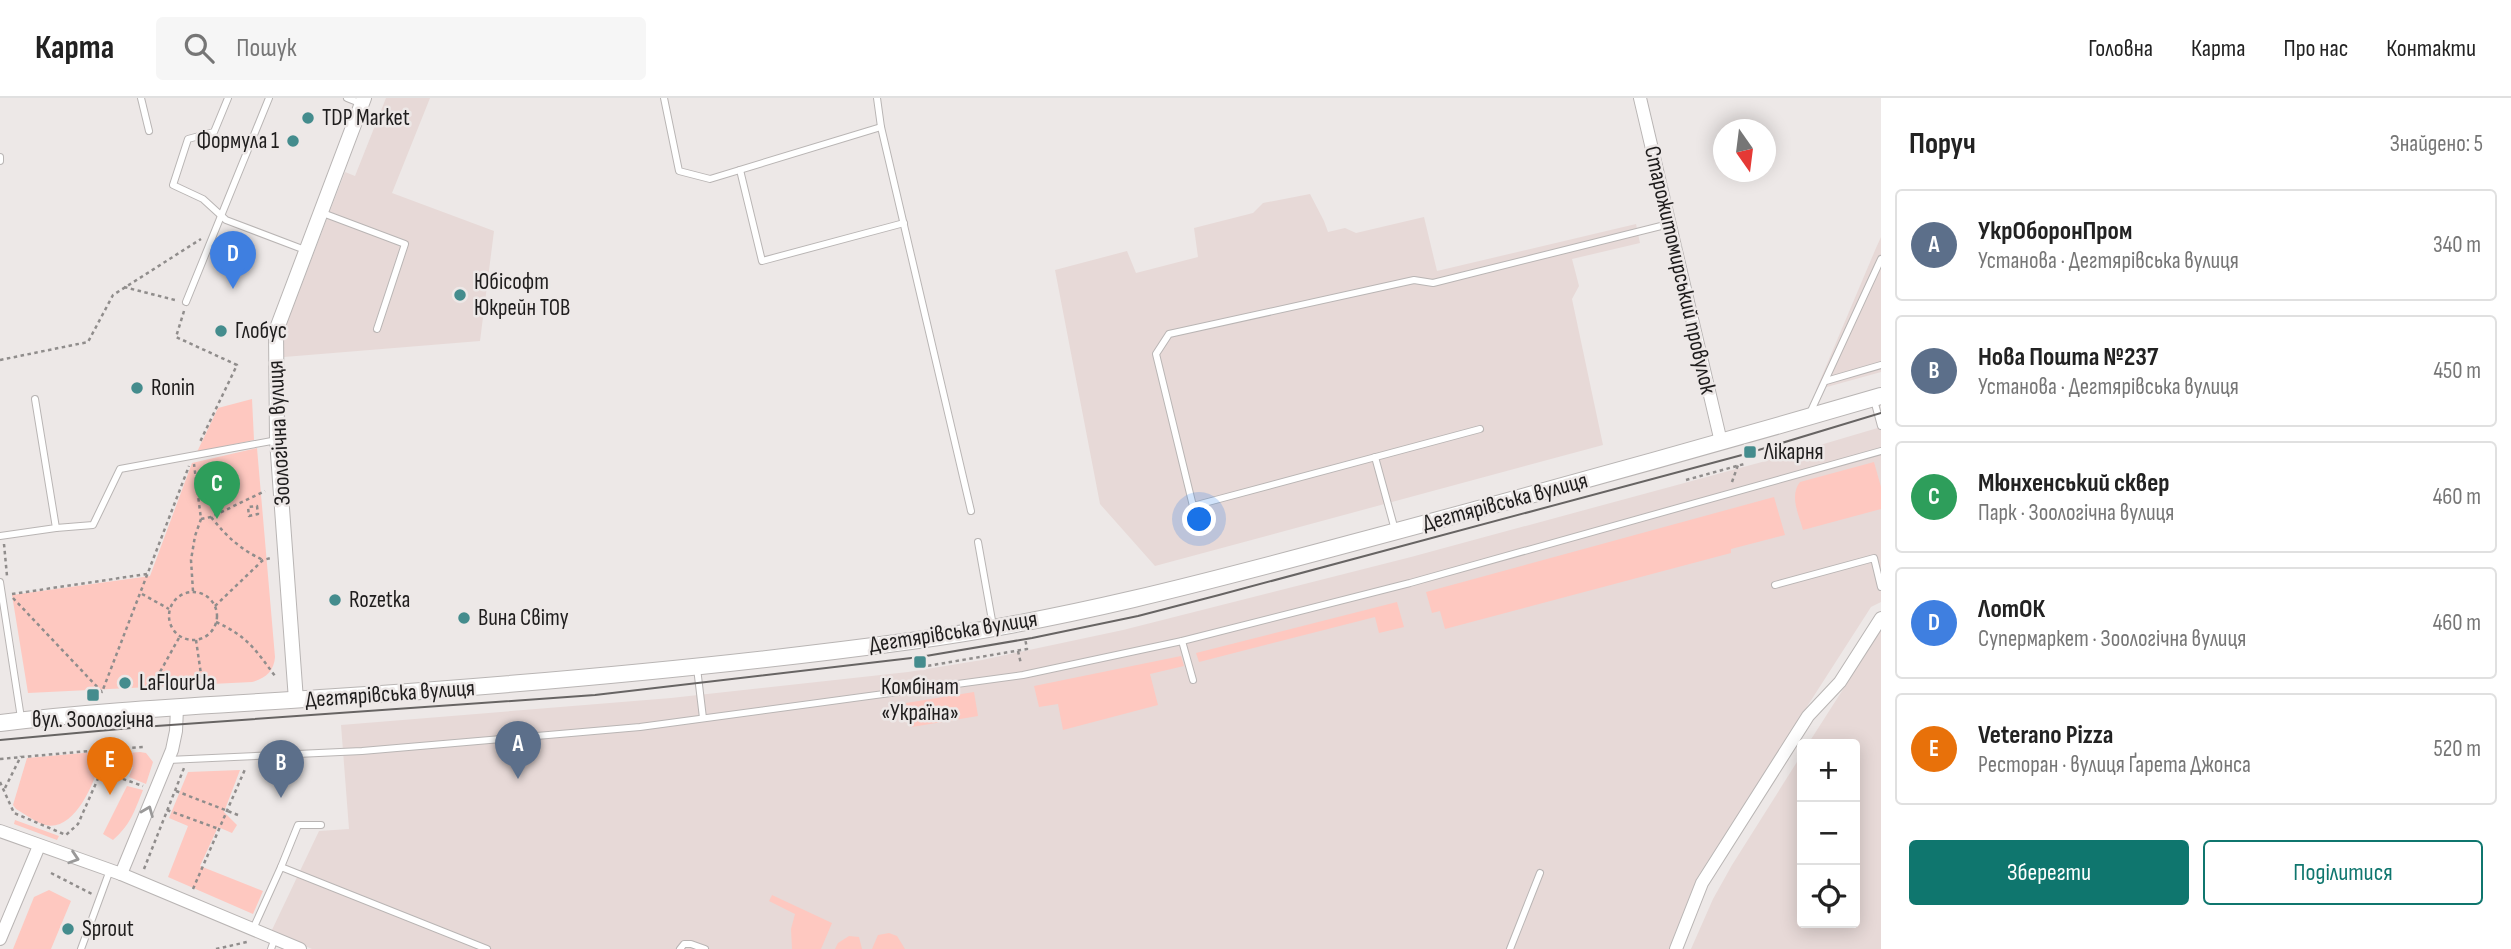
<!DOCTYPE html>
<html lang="uk">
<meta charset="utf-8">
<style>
body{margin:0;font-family:"Sofia Sans Condensed",sans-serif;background:#f6f6f6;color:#222}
.controls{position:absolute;right:21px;bottom:21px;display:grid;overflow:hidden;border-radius:7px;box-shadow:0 4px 18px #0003}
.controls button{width:63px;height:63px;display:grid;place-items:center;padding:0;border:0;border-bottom:2px solid #e0e0e0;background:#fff;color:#222;font:35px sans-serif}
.compass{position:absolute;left:1713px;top:21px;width:63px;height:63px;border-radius:50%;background:#fff;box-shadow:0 4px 18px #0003;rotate:166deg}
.you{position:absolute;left:1200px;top:422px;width:24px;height:24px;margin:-18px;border:5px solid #fff;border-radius:50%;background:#1a73e8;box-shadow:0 0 0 10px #1a73e833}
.badge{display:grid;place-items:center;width:46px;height:46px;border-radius:50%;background:#0f766e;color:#fff;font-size:23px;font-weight:700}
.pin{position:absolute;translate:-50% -58px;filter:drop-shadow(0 2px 4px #0008)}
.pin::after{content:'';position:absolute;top:37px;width:24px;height:21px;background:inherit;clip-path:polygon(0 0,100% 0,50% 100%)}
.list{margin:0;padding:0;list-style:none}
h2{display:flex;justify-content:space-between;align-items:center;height:91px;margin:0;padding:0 28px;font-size:30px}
h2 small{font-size:23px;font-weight:400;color:#767676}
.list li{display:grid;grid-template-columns:46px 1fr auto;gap:21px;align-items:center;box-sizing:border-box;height:112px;margin:0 14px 14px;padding:0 14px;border:2px solid #e0e0e0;border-radius:7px}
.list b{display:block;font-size:26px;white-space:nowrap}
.list p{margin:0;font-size:23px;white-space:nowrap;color:#767676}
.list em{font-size:23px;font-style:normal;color:#767676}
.actions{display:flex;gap:14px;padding:21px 28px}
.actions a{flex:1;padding:16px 0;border:2px solid #0f766e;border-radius:7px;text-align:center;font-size:24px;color:#0f766e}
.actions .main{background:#0f766e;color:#fff}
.icon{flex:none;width:38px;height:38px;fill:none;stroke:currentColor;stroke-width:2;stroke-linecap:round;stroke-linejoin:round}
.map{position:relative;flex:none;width:1881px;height:851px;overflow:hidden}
header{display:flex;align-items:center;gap:42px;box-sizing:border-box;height:98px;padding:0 35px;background:#fff;border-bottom:2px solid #e0e0e0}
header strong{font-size:33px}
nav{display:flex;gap:38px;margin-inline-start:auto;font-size:24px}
.search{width:490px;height:63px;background:#f6f6f6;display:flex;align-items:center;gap:18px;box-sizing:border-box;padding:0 24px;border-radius:7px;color:#767676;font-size:26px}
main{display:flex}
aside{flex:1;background:#fff}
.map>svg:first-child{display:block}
.built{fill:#e7d9d7}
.green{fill:#fec8c0}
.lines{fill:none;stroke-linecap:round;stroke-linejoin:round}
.service-casing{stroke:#b9b5b4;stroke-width:8}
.minor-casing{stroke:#b9b5b4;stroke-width:14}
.tertiary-casing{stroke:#b9b5b4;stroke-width:16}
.secondary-casing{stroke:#b9b5b4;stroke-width:18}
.path{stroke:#908d8c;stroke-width:2.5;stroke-dasharray:3.5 3.5;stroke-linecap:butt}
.service{stroke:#fff;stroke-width:6}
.minor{stroke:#fff;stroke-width:12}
.tertiary{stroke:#fff;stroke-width:14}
.secondary{stroke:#fff;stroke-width:16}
.tram{stroke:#676463;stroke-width:2}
.oneway{stroke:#9a9999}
.poi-dot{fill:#448c8d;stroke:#ede8e7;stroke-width:2.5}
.labels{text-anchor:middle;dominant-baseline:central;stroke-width:5;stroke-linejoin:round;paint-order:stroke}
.poi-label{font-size:23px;fill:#1f1d1d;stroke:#ede8e7;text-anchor:start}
.street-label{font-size:23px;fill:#1f1d1d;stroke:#ede8e7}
</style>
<header>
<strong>Карта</strong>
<div class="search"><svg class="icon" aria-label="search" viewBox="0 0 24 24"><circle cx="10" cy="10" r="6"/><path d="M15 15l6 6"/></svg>Пошук</div>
<nav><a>Головна</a><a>Карта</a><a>Про нас</a><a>Контакти</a></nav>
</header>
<main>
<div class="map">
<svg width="1881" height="851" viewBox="0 0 1881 851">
<rect width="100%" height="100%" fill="#ede8e7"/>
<g class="built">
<polygon points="386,0 430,0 392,95 494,133 480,243 284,259 283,235 345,74 355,78"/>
<polygon points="1310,96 1324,123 1328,134 1345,130 1356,135 1424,119 1437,173 1636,126 1640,145 1572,161 1579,188 1572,201 1603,347 1155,468 1100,406 1055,172 1127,153 1136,175 1198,159 1194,130 1253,115 1263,105"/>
<polygon points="1881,139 1881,274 1816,292 1876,150"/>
<polygon points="1881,329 1881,504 1871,509 1697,780 1669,851 312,851 271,834 319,733 349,731 341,627 671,600 908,574 982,562 1123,532 1411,459 1773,361"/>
<polygon points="1881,532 1881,851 1691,851 1713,801 1732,767 1802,656 1802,825 1855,825 1855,646 1808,646"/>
</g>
<g class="green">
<polygon points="252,301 254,342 197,354 218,310"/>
<path d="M 257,350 L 275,559 C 274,573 266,580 252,584 L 28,595 L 12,497 L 150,478 L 192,365 Z"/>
<path d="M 1874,364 L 1881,389 L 1881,411 L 1803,432 C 1799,417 1789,398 1800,384 Z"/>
<polygon points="1774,399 1785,437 1731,451 1731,455 1445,531 1440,513 1432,515 1426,494"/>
<polygon points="1397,504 1404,529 1379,535 1375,519 1199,564 1196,555"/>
<polygon points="1181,558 1184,568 1150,576 1158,607 1063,632 1058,606 1039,609 1034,588"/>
<polygon points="974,594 978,618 912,629 906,605"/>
<path d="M 95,654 L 100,660 C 97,682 74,735 45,727 C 35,724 25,716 16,711 L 13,707 L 27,660 Z"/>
<polygon points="140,654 146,655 153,664 146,686 129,679 133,669 114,671 116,656"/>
<polygon points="240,672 224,714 237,727 232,735 218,729 200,768 263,793 253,816 168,779 188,728 169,720 188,674"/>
<path d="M 127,688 L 143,692 C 134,714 131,726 113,742 L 103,736 Z"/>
<polygon points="15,722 59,738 57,742 14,726"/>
<polygon points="49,792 71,803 51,851 13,851 34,799"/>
<polygon points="772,797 832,825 821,851 792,851 791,831 795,816 769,803"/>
<polygon points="889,835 897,838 905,851 872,851 878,837"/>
<polygon points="849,838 859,839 862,851 835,851 838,845"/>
</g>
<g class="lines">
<defs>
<g id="service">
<polyline points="141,0 149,33"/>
<polyline points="228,0 214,34 188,41 173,87 203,101 226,122 305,152"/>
<polyline points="347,0 362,6"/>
<polyline points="664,0 679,73 710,81 881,29"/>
<polyline points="877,0 881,29 971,413"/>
<polyline points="0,59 0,63"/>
<polyline points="740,72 762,163 904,125"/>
<polyline points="320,114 405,146 377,231"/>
<polyline points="186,204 269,0"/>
<polyline points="1826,283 1881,267"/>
<polyline points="1874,302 1881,328"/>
<polyline points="1810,315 1881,161"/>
<polyline points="1480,331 1193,408 1156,256 1169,236 1414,182 1433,185 1669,126"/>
<polyline points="1375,359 1395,432"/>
<polyline points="56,430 93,427 120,371 277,342"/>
<polyline points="0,438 56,430 35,301"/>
<polyline points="978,444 993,528"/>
<polyline points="0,484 21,620"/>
<polyline points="1775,487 1874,460 1881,489"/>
<polyline points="1182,543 1193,582"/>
<polyline points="697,570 703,620"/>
<polyline points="168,662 362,653 640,629 1023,577 1182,543 1410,485 1881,353"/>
<polyline points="281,769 298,727 321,727"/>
<polyline points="253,831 281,769 487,851"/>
<polyline points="81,851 110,772"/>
<polyline points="271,851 275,840"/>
<polyline points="680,851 684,846 691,846 705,851"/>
<polyline points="1510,851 1540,775"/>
</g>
<g id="minor">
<polyline points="1640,0 1721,344"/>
<polyline points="0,733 121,776 300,851"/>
<polyline points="121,776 172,652 176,633 177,610"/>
<polyline points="0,841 39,748"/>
<polyline points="1676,851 1702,785 1808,618 1840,584 1881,520"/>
</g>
<polyline id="tertiary" points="296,602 277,342 276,233 364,0"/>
<path id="secondary" d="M 0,625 C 111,611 224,607 336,599 C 528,586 720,569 911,543 C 1060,523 1207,484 1352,445 C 1529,398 1705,349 1881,298"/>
</defs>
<use href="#service" class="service-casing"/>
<use href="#minor" class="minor-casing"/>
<use href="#tertiary" class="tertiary-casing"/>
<use href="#secondary" class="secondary-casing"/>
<g class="path">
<polyline points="124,189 175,202"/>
<polyline points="184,213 176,239 237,267 199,346"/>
<polyline points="0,262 88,244 113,197 201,141"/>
<polyline points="1686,382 1744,366"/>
<polyline points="1732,384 1738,367"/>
<polygon points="257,408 258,416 249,418 248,409"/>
<path d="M 211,419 C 227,439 240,451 263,462"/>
<polyline points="201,421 211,419 265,393"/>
<polyline points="4,446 7,478"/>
<polyline points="193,493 191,462 195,438 201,421 194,366"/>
<circle cx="193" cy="518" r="24"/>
<polyline points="12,496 147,476"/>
<polyline points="142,496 169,511"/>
<polyline points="13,500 102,594 189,368"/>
<polyline points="215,508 263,462 271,460"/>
<path d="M 216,524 C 247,538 255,551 275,578"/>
<polyline points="196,542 203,590"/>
<polyline points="1018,553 1021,566"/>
<polyline points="921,569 1027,551 1025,540"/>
<polyline points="150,592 180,538"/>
<polyline points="0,661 111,651"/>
<polyline points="103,674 143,688"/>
<polyline points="0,684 14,715 66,737 78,726 111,651 143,649"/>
<polyline points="5,690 21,658"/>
<polyline points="176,693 238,717"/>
<polyline points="167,712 219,731"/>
<polyline points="144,771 184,670"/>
<polyline points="51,775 92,796"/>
<polyline points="193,791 246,669"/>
<polyline points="216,851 247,844"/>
</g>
<use href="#service" class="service"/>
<use href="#minor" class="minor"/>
<use href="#tertiary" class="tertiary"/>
<use href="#secondary" class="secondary"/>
<polyline class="tram" points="0,642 142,629 595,597 920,559 1032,540 1138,518 1219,497 1742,357 1881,315"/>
</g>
<defs><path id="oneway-chevron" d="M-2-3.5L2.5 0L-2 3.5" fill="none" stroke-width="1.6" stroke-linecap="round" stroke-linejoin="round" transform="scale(1.75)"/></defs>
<g class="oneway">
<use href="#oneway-chevron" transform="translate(148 713) rotate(-68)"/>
<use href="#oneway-chevron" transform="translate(74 760) rotate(18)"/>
</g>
<g class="poi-dot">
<circle cx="308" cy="20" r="7"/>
<circle cx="293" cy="43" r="7"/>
<circle cx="460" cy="197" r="7"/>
<circle cx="221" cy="233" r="7"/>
<circle cx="137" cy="290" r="7"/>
<rect x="1743" y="347" width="14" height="14" rx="3.5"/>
<circle cx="335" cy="502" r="7"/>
<circle cx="464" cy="520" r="7"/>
<rect x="913" y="557" width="14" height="14" rx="3.5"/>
<circle cx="125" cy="585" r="7"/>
<rect x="86" y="590" width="14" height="14" rx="3.5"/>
<circle cx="68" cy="831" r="7"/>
</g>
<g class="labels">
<g class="poi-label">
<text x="322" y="20">TDP Market</text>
<text x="279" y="43" text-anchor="end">Формула 1</text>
<text x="474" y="184">Юбісофт<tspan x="474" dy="26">Юкрейн ТОВ</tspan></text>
<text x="235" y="233">Глобус</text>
<text x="151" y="290">Ronin</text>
<text x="1764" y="354">Лікарня</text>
<text x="349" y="502">Rozetka</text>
<text x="478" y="520">Вина Світу</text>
<text x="139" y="585">LaFlourUa</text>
<text x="920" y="589" text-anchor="middle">Комбінат<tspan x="920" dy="26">«Україна»</tspan></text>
<text x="93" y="622" text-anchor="middle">вул. Зоологічна</text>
<text x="82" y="831">Sprout</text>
</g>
<g class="street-label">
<text transform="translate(1680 172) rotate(77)">Старожитомирський провулок</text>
<text transform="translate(279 335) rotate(-93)">Зоологічна вулиця</text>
<text transform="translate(1505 404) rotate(-15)">Дегтярівська вулиця</text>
<text transform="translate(953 534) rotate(-9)">Дегтярівська вулиця</text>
<text transform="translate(390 596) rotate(-4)">Дегтярівська вулиця</text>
</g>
</g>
</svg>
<div class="controls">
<button>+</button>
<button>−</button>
<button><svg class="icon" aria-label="locate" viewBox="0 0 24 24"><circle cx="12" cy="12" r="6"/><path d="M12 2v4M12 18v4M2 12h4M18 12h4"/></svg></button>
</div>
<svg class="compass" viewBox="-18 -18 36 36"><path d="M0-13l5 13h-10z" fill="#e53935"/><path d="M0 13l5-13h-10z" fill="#767676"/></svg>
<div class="you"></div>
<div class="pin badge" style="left:518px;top:681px;background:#5c6f8a">A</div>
<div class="pin badge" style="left:281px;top:700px;background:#5c6f8a">B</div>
<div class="pin badge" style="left:217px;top:421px;background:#2e9e5b">C</div>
<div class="pin badge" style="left:233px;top:191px;background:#3f7fe0">D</div>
<div class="pin badge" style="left:110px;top:697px;background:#e8710a">E</div>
</div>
<aside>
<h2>Поруч<small>Знайдено: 5</small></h2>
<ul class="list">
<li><span class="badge" style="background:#5c6f8a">A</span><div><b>УкрОборонПром</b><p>Установа · Дегтярівська вулиця</p></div><em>340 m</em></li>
<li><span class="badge" style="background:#5c6f8a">B</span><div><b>Нова Пошта №237</b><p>Установа · Дегтярівська вулиця</p></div><em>450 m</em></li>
<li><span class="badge" style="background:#2e9e5b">C</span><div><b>Мюнхенський сквер</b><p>Парк · Зоологічна вулиця</p></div><em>460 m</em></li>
<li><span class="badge" style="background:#3f7fe0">D</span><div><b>ЛотОК</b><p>Супермаркет · Зоологічна вулиця</p></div><em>460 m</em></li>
<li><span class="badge" style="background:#e8710a">E</span><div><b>Veterano Pizza</b><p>Ресторан · вулиця Ґарета Джонса</p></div><em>520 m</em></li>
</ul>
<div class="actions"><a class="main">Зберегти</a><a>Поділитися</a></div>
</aside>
</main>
